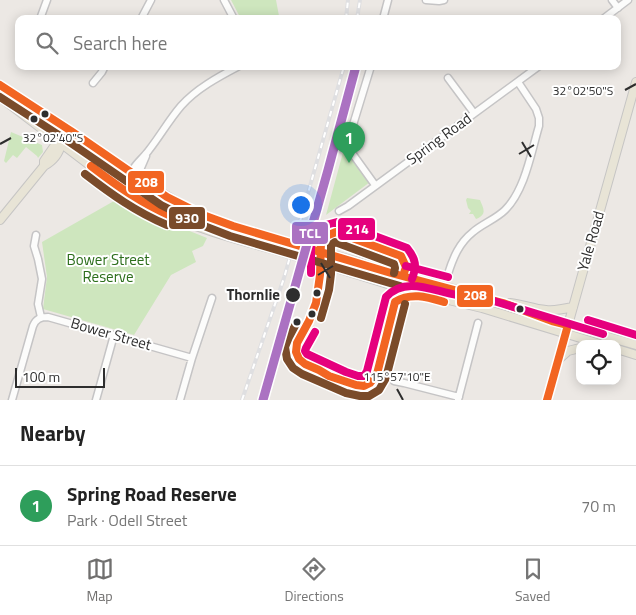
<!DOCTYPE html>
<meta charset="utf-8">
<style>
:root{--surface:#fff;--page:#f6f6f6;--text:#222;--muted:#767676;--line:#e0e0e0;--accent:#706f6e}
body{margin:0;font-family:"Titillium Web",sans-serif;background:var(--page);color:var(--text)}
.controls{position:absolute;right:15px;bottom:15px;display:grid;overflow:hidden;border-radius:10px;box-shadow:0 2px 12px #0003}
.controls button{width:45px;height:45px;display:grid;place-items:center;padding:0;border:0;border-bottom:1px solid var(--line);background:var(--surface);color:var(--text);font:25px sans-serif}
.scale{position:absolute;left:15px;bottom:12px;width:90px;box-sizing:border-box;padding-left:5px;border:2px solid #2e2e2e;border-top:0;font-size:14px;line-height:18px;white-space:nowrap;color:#2e2e2e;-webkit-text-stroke:4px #fff;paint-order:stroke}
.you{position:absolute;left:300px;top:204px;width:18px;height:18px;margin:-12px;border:4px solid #fff;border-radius:50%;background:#1a73e8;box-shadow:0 0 0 8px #1a73e833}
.badge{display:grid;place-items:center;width:32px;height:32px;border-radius:50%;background:var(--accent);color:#fff;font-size:16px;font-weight:700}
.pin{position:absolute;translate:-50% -41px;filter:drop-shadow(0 1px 2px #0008)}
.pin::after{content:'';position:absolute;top:26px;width:18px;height:15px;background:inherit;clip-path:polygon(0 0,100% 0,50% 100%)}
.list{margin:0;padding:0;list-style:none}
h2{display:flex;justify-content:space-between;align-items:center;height:65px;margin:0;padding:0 20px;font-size:21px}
h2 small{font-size:16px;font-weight:400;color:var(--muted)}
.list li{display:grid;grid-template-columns:32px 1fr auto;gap:15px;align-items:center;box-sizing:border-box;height:80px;padding:0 20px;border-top:1px solid var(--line)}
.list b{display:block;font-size:19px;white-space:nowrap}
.list p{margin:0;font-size:16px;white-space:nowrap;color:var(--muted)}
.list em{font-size:16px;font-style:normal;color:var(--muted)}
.icon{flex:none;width:28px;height:28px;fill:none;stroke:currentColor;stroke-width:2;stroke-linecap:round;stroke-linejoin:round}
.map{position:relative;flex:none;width:636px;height:400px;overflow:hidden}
.search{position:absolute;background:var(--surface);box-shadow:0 2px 12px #0003;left:15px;right:15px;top:15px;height:55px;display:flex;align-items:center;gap:12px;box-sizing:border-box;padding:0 18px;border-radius:10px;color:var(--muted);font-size:19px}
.sheet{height:145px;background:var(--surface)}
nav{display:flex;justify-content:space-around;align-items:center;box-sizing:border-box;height:70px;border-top:1px solid var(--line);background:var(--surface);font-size:14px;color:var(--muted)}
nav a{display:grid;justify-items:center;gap:2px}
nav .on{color:var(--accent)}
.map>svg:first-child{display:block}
</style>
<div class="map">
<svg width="636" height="400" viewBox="0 0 636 400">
<rect width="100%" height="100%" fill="#ece8e4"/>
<path fill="#cee6be" d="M231 0H276L279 16 281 19H241Z
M11 132 42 145 43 152 38 158 37 156 26 147 17 158 13 155 6 163 4 161Z
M345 145 370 182 326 215Z
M121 197 162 220 207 238 203 246 192 251 196 262 171 275 134 335 43 309 47 277 42 242Z
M467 198 480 200C483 208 488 214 476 219L473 214H469L471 211 468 208 466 200Z"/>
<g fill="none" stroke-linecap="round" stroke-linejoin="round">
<g stroke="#c5c4c5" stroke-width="9">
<path id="minor" d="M224 0 234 19
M426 0 439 1 444 0
M612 0 618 8
M40 19 47 0
M141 19 151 0
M383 19 388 0
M603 19 628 0
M371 66 349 138V146L352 153 375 185
M448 78 474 113
M93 83 102 72 105 66
M109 179 124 177 140 170 146 156
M140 200C136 194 130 187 130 179 131 166 142 160 149 150 160 136 169 120 181 106 196 89 218 77 239 66
M339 211 348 206 539 66
M36 235 34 246 38 259 42 279 38 304 41 317
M448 274C453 258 459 243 473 232 482 224 496 219 505 210 525 190 531 153 539 126V118L536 109 518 82
M589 322 636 336
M394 381 404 383 459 397
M12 400 33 326C36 319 40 317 48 317L192 358
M96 400 114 335
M180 400 192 358 212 298
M458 400 478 323"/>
</g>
<g stroke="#c6c5c4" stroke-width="10">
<path id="major" d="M0 85C23 101 47 115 71 131 114 160 155 193 203 215 226 225 251 232 275 239
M0 97 121 189C132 196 143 203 155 209 192 227 232 238 272 249
M44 166V161L55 145 72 141H83
M177 202 176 210 181 214 214 227
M0 220 44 166C53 161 59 154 61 144 62 140 63 137 61 133 59 129 55 127 52 124
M337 256 503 303 552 321 636 345
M333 267 407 290 482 308 600 344
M395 302C402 297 410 294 419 296
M510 303C522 304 533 309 546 310 555 311 564 309 573 307
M617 349 636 355
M558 360 568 351 580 348
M547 400 636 82"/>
</g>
<use href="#minor" stroke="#fcfcfb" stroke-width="6"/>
<use href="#major" stroke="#e8e4d6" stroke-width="8"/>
<g stroke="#dfdfe1" stroke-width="4">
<path id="rail" d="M346 19 348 0
M357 19 360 0
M242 400 284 278 344 66"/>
</g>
<use href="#rail" stroke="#fff" stroke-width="2" stroke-dasharray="5.5" stroke-linecap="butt"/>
<g stroke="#c6c5c4" stroke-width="10" stroke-linecap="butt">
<path id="major-bridge" d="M275 239 337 256
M272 249 333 267"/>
</g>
<use href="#major-bridge" stroke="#e8e4d6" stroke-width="8"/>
<g stroke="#fff" stroke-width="11">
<path id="bus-1" d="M0 85 71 131 167 197 203 215 233 226 391 273 503 303 552 321 568 325 547 400
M91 166C117 186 141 203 171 216
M403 276 406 267 401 256 336 232 326 236 321 242 320 275 316 303 309 321 297 343 296 352 299 359 305 364 319 370 329 376 356 385 364 386 370 383 377 374 395 302C411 292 427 297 444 302"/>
</g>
<g stroke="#fff" stroke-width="11">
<path id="bus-2" d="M0 97 65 139 161 205 199 224 230 236 400 286
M85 174C111 194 136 212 167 225
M321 318 329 290 331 274V245L335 242 394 264 395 268 394 273
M297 322 289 337 285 347 287 359 293 368 302 374 346 393 360 396H369L379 390 386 378 405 304"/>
</g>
<g stroke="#fff" stroke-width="11">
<path id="bus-3" d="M406 266 448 277
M311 273V241L313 235 322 226 337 222 407 248C416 259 417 266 412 279
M588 320 636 335
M315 332 306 348 305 351 307 354 346 372 358 376H364L367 371 386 297C406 275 435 292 457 295 461 296 465 295 469 295 474 295 479 297 484 298L603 334"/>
</g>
<use href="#bus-1" stroke="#f26522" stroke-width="8"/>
<use href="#bus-2" stroke="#7a4b2a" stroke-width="8"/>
<use href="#bus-3" stroke="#e5007d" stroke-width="8"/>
<g stroke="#fff" stroke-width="12">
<path id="rail-1" d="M263 400 328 170 356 66"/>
</g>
<use href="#rail-1" stroke="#ab72c2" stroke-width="9"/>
</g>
<path fill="none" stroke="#2e2e2e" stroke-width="2" d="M625 90 636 84M522 142 531 157M0 144 11 138M519 154 534 145M321 263 330 278M318 275 333 266M397 389 403 400"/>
<g fill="#2e2e2e" stroke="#fff" stroke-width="2">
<circle cx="45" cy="114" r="4.5"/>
<circle cx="34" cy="119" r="4.5"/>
<circle cx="317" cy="293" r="4.5"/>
<circle cx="293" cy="295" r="8"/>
<circle cx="520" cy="309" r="4.5"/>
<circle cx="312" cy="314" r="4.5"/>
<circle cx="297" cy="322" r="4.5"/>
</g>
<g text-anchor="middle" stroke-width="4" stroke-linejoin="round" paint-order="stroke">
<g font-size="15" fill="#2e2e2e" stroke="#fff">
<text transform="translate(439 139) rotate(-36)" y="5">Spring Road</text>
<text transform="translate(591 241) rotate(-74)" y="5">Yale Road</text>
<text transform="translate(111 334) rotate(16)" y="5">Bower Street</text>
</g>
<g font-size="15" fill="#2c6e1b" stroke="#fff">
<text x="108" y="265">Bower Street<tspan x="108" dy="17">Reserve</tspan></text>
</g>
<g font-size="15" font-weight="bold" fill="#2e2e2e" stroke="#fff" text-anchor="end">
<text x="280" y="300">Thornlie</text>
</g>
</g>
<g font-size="12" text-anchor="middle" fill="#2e2e2e" stroke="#fff" stroke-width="4" stroke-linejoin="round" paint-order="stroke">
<text x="583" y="95">32°02'50"S</text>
<text x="53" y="142">32°02'40"S</text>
<text x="397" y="381">115°57'10"E</text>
</g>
<g stroke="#fff" stroke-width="2">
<rect x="127" y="170" width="38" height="24" rx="5" fill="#f26522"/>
<rect x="168" y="206" width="38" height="24" rx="5" fill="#7a4b2a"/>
<rect x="337" y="217" width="39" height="24" rx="5" fill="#e5007d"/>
<rect x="291" y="221" width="38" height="24" rx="5" fill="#ab72c2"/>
<rect x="456" y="284" width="38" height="24" rx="5" fill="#f26522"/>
</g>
<g font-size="14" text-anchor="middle" font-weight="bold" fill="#fff">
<text x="146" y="187">208</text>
<text x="187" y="223">930</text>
<text x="357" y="234">214</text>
<text x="310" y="238">TCL</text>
<text x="475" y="300">208</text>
</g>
</svg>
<div class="controls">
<button><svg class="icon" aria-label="locate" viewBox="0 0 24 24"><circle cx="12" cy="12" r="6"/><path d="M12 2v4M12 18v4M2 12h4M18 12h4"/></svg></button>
</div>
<div class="scale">100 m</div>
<div class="you"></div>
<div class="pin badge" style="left:349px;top:163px;background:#2e9e5b">1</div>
<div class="search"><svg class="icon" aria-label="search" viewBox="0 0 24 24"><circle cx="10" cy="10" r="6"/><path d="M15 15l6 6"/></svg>Search here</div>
</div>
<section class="sheet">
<h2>Nearby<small></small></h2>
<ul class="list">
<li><span class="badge" style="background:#2e9e5b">1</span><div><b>Spring Road Reserve</b><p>Park · Odell Street</p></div><em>70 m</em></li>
</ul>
</section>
<nav>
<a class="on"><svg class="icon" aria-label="map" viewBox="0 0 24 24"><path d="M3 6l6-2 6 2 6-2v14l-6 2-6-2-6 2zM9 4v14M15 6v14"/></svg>Map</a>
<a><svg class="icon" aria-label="directions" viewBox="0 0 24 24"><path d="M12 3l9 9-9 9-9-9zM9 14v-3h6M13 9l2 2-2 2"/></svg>Directions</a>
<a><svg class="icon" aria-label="saved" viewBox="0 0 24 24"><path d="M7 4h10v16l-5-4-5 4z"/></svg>Saved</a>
</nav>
